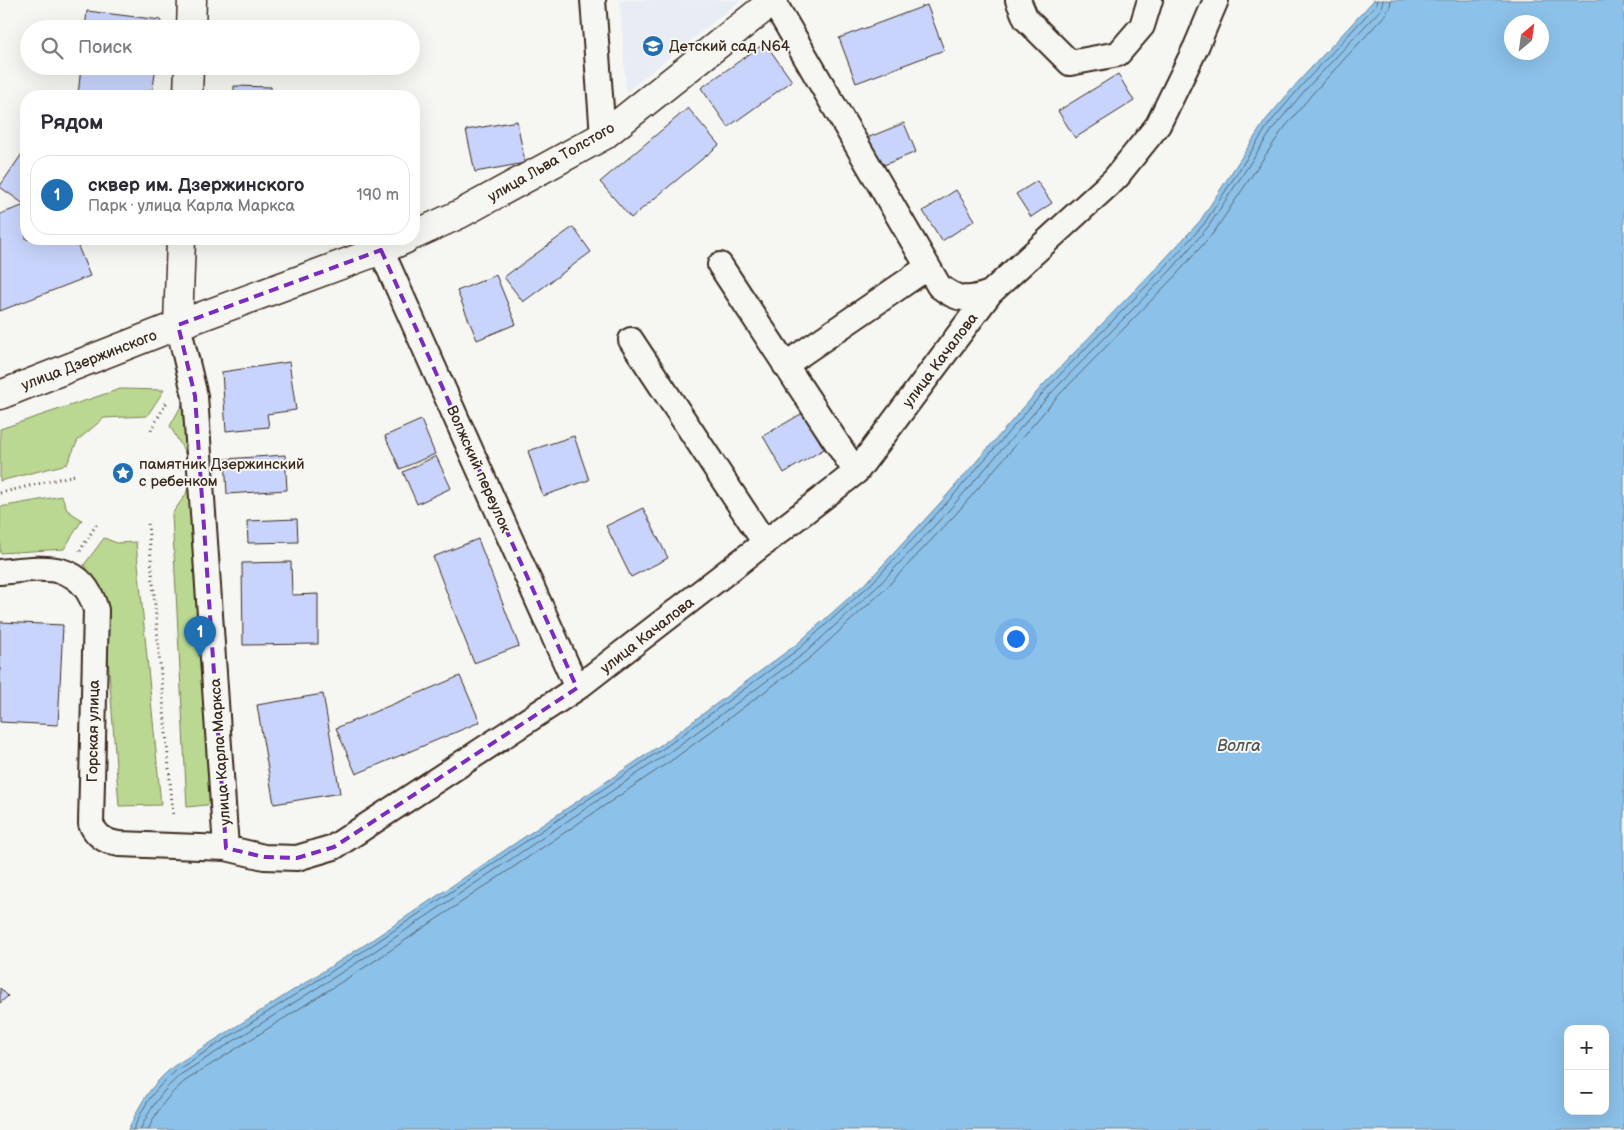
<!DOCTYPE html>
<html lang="ru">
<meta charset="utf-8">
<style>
:root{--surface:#fff;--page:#f7f7f7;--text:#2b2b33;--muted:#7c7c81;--line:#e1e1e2;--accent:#1f6fb2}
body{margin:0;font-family:"Balsamiq Sans",sans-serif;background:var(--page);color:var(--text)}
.controls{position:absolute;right:15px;bottom:15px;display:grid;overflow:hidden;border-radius:10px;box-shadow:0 5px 20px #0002}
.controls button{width:45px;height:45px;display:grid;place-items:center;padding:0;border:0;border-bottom:1px solid var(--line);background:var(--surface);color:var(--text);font:25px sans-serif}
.compass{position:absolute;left:1504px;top:15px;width:45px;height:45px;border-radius:50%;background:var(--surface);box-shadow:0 5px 20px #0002;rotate:29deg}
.you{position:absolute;left:1015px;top:638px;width:18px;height:18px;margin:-12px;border:4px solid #fff;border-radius:50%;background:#1a73e8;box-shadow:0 0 0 8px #1a73e833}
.badge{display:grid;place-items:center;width:32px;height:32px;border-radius:50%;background:var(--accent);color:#fff;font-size:16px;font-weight:700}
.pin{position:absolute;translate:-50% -41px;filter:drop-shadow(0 1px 2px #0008)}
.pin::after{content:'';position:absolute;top:26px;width:18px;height:15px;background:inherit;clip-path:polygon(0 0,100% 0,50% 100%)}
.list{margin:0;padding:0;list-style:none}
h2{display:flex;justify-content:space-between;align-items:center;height:65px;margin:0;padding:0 20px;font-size:21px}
h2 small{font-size:16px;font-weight:400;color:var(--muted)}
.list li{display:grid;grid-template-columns:32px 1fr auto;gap:15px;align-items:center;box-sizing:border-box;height:80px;margin:0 10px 10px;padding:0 10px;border:1px solid var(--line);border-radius:20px}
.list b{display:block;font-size:19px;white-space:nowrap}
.list p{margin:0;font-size:16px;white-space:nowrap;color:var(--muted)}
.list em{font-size:16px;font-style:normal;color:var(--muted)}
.icon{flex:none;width:28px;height:28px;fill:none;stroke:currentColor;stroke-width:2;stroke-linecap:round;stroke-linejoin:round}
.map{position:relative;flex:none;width:1624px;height:1130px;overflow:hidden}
.search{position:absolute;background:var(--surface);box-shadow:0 5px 20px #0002;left:20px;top:20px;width:400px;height:55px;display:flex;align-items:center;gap:12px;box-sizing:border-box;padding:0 18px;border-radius:28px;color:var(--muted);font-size:19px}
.panel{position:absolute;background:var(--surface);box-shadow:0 5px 20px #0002;left:20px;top:90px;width:400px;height:155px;border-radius:20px}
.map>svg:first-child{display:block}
</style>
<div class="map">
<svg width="1624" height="1130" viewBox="0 0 1624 1130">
<rect width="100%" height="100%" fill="#f6f6f2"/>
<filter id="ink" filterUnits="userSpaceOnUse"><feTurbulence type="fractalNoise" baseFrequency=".02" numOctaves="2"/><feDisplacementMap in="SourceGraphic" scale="10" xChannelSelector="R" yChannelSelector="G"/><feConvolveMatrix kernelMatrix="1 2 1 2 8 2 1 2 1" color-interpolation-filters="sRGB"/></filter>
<g filter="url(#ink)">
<path fill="#e8ecf5" d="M620 0H741L626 92Z"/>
<path fill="#bad891" stroke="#7a8158" d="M120 389 164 390 147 416 104 418 78 440 67 464 0 481V429Z
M184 401 204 417 231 800 216 804 187 807 172 514 186 494 193 470 183 449 170 426Z
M62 496 67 510 82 520 64 549 0 553V507Z
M104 538 117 543 136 542 161 805 119 806 103 590 84 565Z"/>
<path fill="#8cc1e9" stroke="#6c8598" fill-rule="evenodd" d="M1374 0H1624V1130H128C141 1102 150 1086 174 1066L363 946 665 742 797 644 870 579 941 502 1044 384 1162 262 1200 221 1265 121 1299 81ZM1512 22H1542V52H1512ZM1568 1029H1605V1111H1568Z"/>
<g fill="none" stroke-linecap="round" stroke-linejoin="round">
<path stroke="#5b666f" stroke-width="1" d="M133 1130C145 1103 154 1089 177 1070L365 950 667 746 800 648 873 582 944 506 1048 387 1166 266 1204 224 1269 124 1303 84 1376 5 1377 0
M140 1130C151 1107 161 1092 180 1075L369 955 671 751 805 653 878 586 949 510 1053 391 1171 270 1208 227 1274 127 1307 88 1381 9 1383 0
M148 1130C157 1110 168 1095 185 1081L373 962 675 758 810 658 883 591 955 515 1058 396 1176 275 1214 232 1281 132 1313 93 1386 14 1390 7 1391 0"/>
</g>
<path fill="#c8d4fb" stroke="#3b2a1e" d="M927 5 944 50 856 83 839 38Z
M87 11 161 20 160 29H85Z
M765 43 792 81 728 127 701 88Z
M81 66H156L152 96H78Z
M1118 74 1134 101 1075 138 1058 111Z
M234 86 271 87V96H234Z
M688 108 719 145 631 218 600 182Z
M517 121 525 163 475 172 466 130Z
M904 123 916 152 879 167 867 138Z
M26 148V239H75L90 276 0 311V214L25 205 0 187V186Z
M1037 181 1052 203 1031 217 1016 194Z
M956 190 975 220 942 241 923 211Z
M573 227 591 252 523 302 504 277Z
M496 275 516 324 477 340 457 291Z
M289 362 296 410 267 414 269 427 226 431 222 372Z
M803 413 824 449 784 473 763 436Z
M421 420 435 454 400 469 385 436Z
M574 436 589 480 543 496 528 451Z
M285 455 287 490 227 494 225 459Z
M436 456 451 488 417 504 403 472Z
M643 508 668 558 631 577 606 526Z
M297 519 298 542 248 543 247 521Z
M478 539 519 646 474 663 433 557Z
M291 562 292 595 318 594V644L243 645 242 563Z
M0 622 63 625 58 725 0 722Z
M460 676 480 722 356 774 336 728Z
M323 694 340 793 274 804 257 705Z
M0 988 8 996 0 1003Z"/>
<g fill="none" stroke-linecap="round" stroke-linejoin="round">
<g stroke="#3b2a1e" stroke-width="28">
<path id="minor" d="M593 0 603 136
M1018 0 1026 19 1070 63 1118 54 1142 26 1150 0
M773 1 939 286C958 301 968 301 990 293L1118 176
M1113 181 1158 125 1196 47 1216 0
M381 250 577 688
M720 265 856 472
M178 325 195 396 226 848
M631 340 765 543
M785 365 928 267
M0 572C41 568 82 559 96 610L91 824C97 837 106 842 119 844L226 848 264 857 297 858 334 847 577 688 856 472 990 293"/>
</g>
<g stroke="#3b2a1e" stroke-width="31">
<path id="secondary" d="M191 29 192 0
M188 96 189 66
M414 235 460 214 603 136 774 0
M178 325 181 239
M0 395 178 325 381 250 406 239"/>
</g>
<path stroke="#3b2a1e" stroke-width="3" stroke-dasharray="1 4" stroke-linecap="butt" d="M151 430 168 400
M0 493 75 475
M148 524 173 815
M80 551 98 522"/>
<use href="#minor" stroke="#f6f6f2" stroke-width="24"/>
<use href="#secondary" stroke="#f6f6f2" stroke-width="28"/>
</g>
</g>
<path fill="none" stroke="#7b2cbf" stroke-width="4" stroke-dasharray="10 6" stroke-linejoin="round" d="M381 250 577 688 334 847 297 858 264 857 226 848 195 396 178 325Z"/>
<defs>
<g id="school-disc" transform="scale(1.125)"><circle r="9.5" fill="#1f6fb2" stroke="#f6f6f2"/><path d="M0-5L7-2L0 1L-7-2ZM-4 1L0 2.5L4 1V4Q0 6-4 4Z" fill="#fff"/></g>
<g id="sight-disc" transform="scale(1.125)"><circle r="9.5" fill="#1f6fb2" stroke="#f6f6f2"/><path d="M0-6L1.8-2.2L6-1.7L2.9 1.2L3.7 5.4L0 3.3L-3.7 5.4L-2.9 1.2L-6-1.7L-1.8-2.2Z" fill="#fff"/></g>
</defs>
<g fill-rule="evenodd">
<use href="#school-disc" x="653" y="46"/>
<use href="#sight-disc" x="123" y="473"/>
</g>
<g text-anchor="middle" stroke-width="4" stroke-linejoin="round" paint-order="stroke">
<g font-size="15" fill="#3b2a1e" stroke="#f6f6f2" text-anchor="start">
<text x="669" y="51">Детский сад N64</text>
<text x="139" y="469">памятник Дзержинский<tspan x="139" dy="17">с ребенком</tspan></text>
</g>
<g font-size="15" fill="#3b2a1e" stroke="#f6f6f2">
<text transform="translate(551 162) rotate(-30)" y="5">улица Льва Толстого</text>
<text transform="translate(89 360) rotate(-21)" y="5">улица Дзержинского</text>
<text transform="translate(940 360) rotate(-53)" y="5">улица Качалова</text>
<text transform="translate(479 469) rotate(66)" y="5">Волжский переулок</text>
<text transform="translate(647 635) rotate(-38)" y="5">улица Качалова</text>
<text transform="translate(93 731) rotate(-89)" y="5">Горская улица</text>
<text transform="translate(220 752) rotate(-94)" y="5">улица Карла Маркса</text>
</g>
<g font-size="16" font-style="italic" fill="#53575b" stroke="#f6f6f2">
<text x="1239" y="751">Волга</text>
</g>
</g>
</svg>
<div class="controls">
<button>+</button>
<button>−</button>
</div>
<svg class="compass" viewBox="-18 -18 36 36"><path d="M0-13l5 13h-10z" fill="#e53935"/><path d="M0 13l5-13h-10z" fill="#7c7c81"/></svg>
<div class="you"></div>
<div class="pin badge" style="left:200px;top:657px">1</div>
<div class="search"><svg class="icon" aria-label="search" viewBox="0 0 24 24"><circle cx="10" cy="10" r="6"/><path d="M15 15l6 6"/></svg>Поиск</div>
<section class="panel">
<h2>Рядом<small></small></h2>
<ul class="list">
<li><span class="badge">1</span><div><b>сквер им. Дзержинского</b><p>Парк · улица Карла Маркса</p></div><em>190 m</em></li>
</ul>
</section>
</div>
